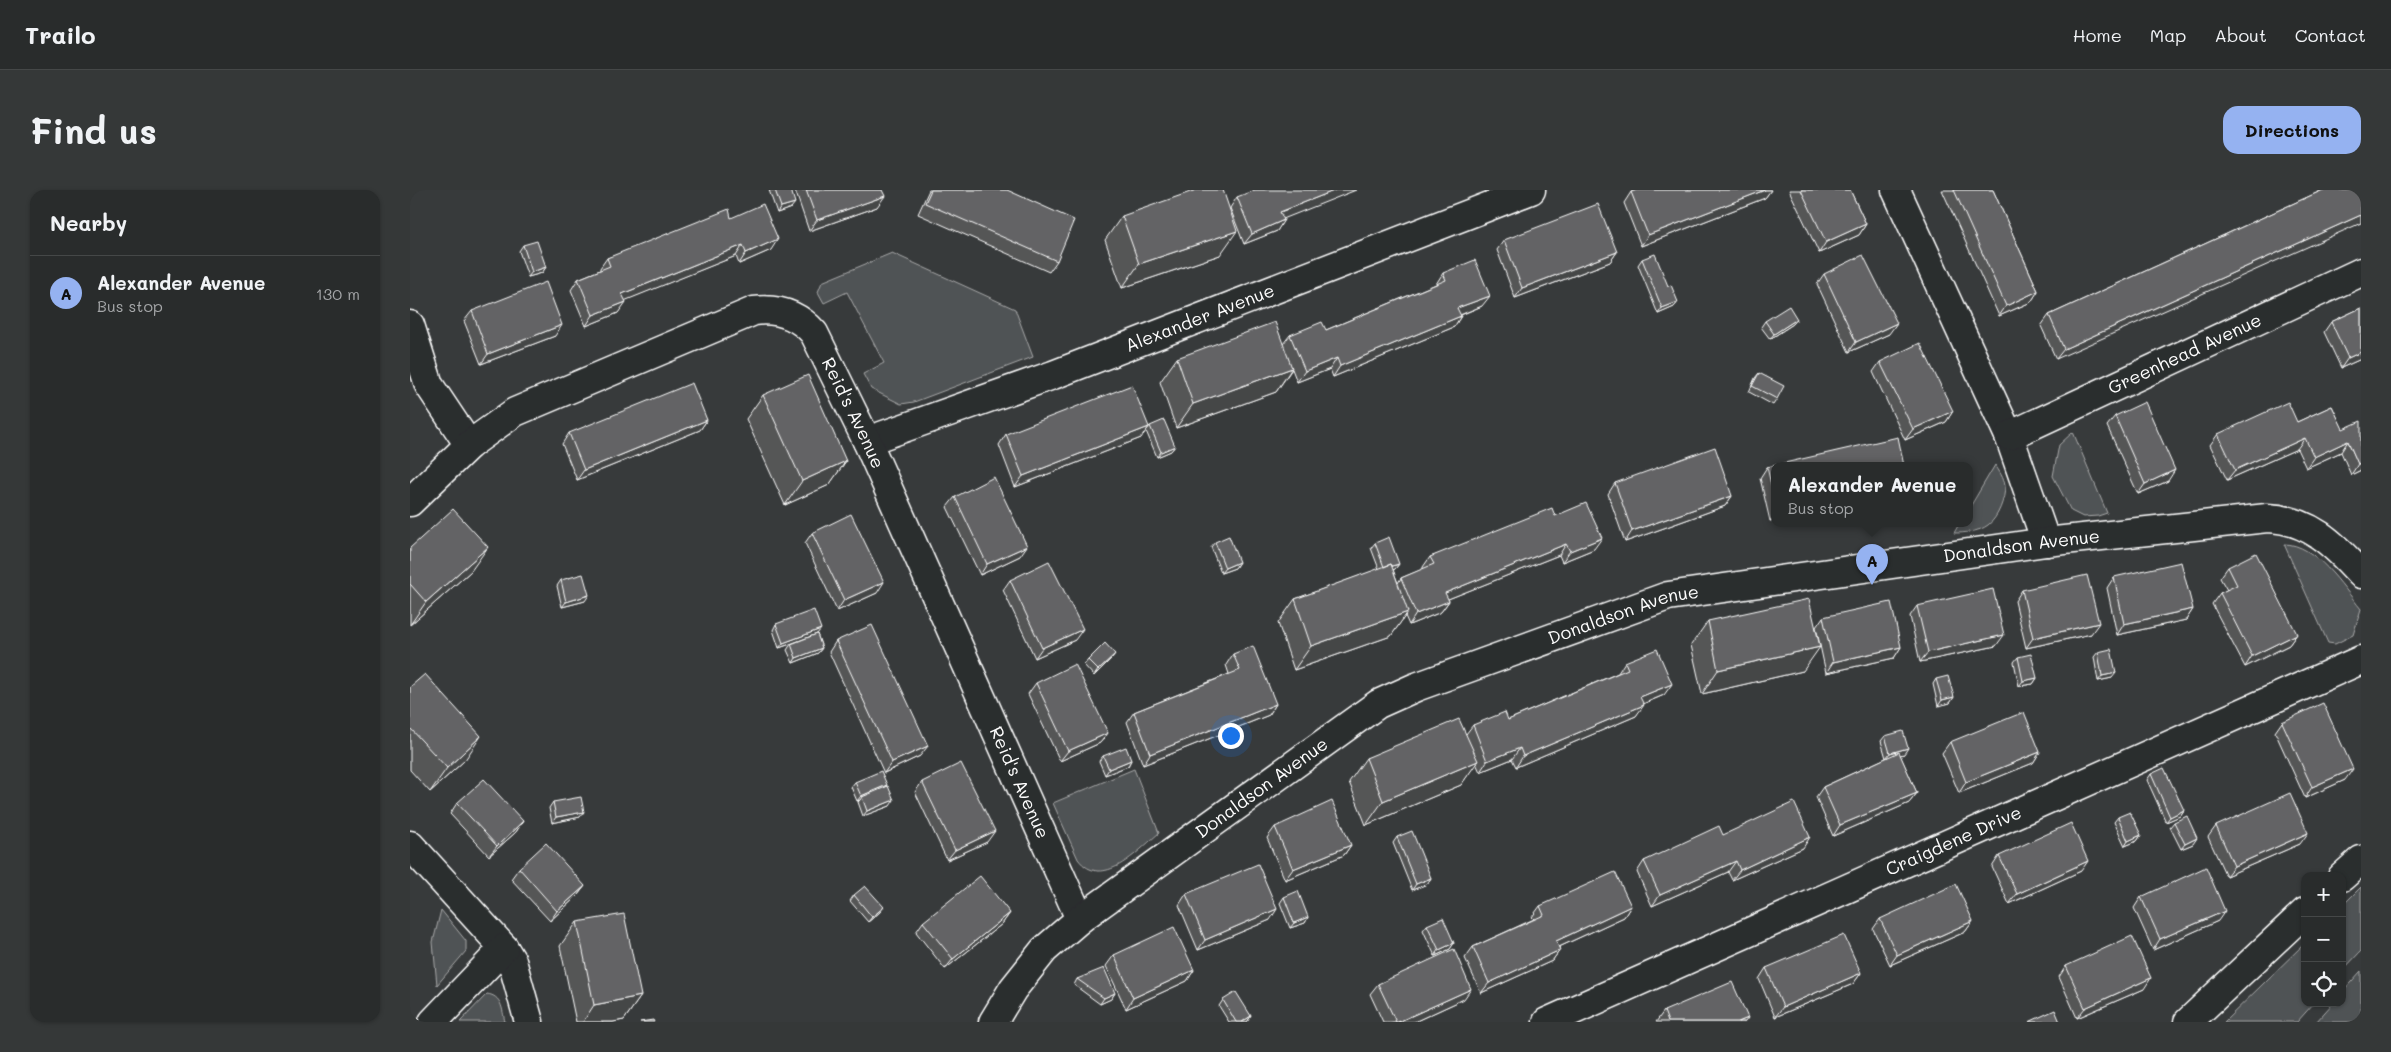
<!DOCTYPE html>
<meta charset="utf-8">
<style>
:root{--surface:#292c2c;--page:#353838;--text:#f1f3f6;--muted:#a5a7a9;--line:#454848;--accent:#95b2f1}
body{margin:0;font-family:Mali,sans-serif;background:var(--page);color:var(--text)}
.controls{position:absolute;right:15px;bottom:15px;display:grid;overflow:hidden;border-radius:10px;box-shadow:0 1px 4px #0004}
.controls button{width:45px;height:45px;display:grid;place-items:center;padding:0;border:0;border-bottom:1px solid var(--line);background:var(--surface);color:var(--text);font:25px sans-serif}
.you{position:absolute;left:820px;top:545px;width:18px;height:18px;margin:-12px;border:4px solid #fff;border-radius:50%;background:#1a73e8;box-shadow:0 0 0 8px #1a73e833}
.badge{display:grid;place-items:center;width:32px;height:32px;border-radius:50%;background:var(--accent);color:#111;font-size:16px;font-weight:700}
.pin{position:absolute;translate:-50% -41px;filter:drop-shadow(0 1px 2px #0008)}
.pin::after{content:'';position:absolute;top:26px;width:18px;height:15px;background:inherit;clip-path:polygon(0 0,100% 0,50% 100%)}
.popup{position:absolute;left:1361px;top:272px;width:202px;height:65px;box-sizing:border-box;display:grid;place-content:center;border-radius:10px;background:var(--surface);filter:drop-shadow(0 1px 4px #0005);font-size:16px;white-space:nowrap;color:var(--muted)}
.popup b{font-size:19px;color:var(--text)}
.popup::after{content:'';position:absolute;left:50%;top:100%;margin-left:-10px;border:10px solid transparent;border-top-color:var(--surface)}
.list{margin:0;padding:0;list-style:none}
h2{display:flex;justify-content:space-between;align-items:center;height:65px;margin:0;padding:0 20px;font-size:21px}
h2 small{font-size:16px;font-weight:400;color:var(--muted)}
.list li{display:grid;grid-template-columns:32px 1fr auto;gap:15px;align-items:center;box-sizing:border-box;height:75px;padding:0 20px;border-top:1px solid var(--line)}
.list b{display:block;font-size:19px;white-space:nowrap}
.list p{margin:0;font-size:16px;white-space:nowrap;color:var(--muted)}
.list em{font-size:16px;font-style:normal;color:var(--muted)}
.icon{flex:none;width:28px;height:28px;fill:none;stroke:currentColor;stroke-width:2;stroke-linecap:round;stroke-linejoin:round}
.map{position:relative;flex:none;width:1951px;height:832px;overflow:hidden;border-radius:15px}
header{display:flex;align-items:center;gap:30px;box-sizing:border-box;height:70px;padding:0 25px;background:var(--surface);border-bottom:1px solid var(--line)}
header strong{font-size:24px}
nav{display:flex;gap:28px;margin-inline-start:auto;font-size:18px}
.intro{display:flex;align-items:center;justify-content:space-between;box-sizing:border-box;height:120px;padding:0 30px}
h1{margin:0;font-size:35px}
.button{padding:12px 22px;border-radius:15px;background:var(--accent);color:#111;font-size:18px;font-weight:700}
main{display:flex;gap:30px;padding:0 30px}
aside{flex:1;background:var(--surface);border-radius:15px;box-shadow:0 1px 4px #0004}
.map>svg:first-child{display:block}
</style>
<header>
<strong>Trailo</strong>
<nav><a>Home</a><a>Map</a><a>About</a><a>Contact</a></nav>
</header>
<div class="intro"><h1>Find us</h1><a class="button">Directions</a></div>
<main>
<aside>
<h2>Nearby<small></small></h2>
<ul class="list">
<li><span class="badge">A</span><div><b>Alexander Avenue</b><p>Bus stop</p></div><em>130 m</em></li>
</ul>
</aside>
<div class="map">
<svg width="1951" height="832" viewBox="0 0 1951 832">
<rect width="100%" height="100%" fill="#373a3b"/>
<filter id="ink" filterUnits="userSpaceOnUse"><feTurbulence type="fractalNoise" baseFrequency=".02" numOctaves="2"/><feDisplacementMap in="SourceGraphic" scale="10" xChannelSelector="R" yChannelSelector="G"/><feConvolveMatrix kernelMatrix="1 2 1 2 8 2 1 2 1" color-interpolation-filters="sRGB"/></filter>
<g filter="url(#ink)">
<path fill="#505354" stroke="#a8a9aa" d="M482 63 605 119 623 167 504 212 491 214 461 199 453 184 474 173 437 102 414 113 408 102 412 92Z
M1663 242 1697 323 1688 326 1673 327 1661 321 1643 286 1649 255Z
M1585 275C1589 281 1594 288 1595 296 1595 309 1588 328 1578 335 1569 342 1554 343 1544 343L1549 334H1560V317Z
M1874 354C1906 354 1932 396 1951 419L1943 445 1925 454 1918 453Z
M724 579 749 643C728 661 692 701 668 669L643 613Z
M1951 697V761L1932 781V716Z
M31 720 56 751V761L27 795 23 752Z
M1895 753V813H1904L1887 832H1814Z
M1951 781V832H1906L1923 813H1932V802Z
M77 804C92 806 92 819 95 832H50Z"/>
<g fill="none" stroke-linecap="round" stroke-linejoin="round">
<g stroke="#fff" stroke-width="31">
<g id="minor">
<path d="M1486 0 1599 246 1636 352"/>
<path d="M0 135 19 195 59 255"/>
<path id="s1" d="M1599 246 1951 82"/>
<path id="s2" d="M457 251 643 185 1121 0"/>
<path id="s3" d="M0 312 59 255 105 222 344 121C368 118 388 125 404 143L457 251 670 729"/>
<path d="M0 655 94 758 102 771 119 832"/>
<path d="M1932 687 1951 670"/>
<path d="M23 832 94 758"/>
<path id="s4" d="M583 832 603 799 634 760 670 729 968 514 1006 497 1258 406 1636 352 1857 328C1899 329 1924 354 1951 384"/>
<path id="s5" d="M1137 832 1951 470"/>
<path d="M1778 832 1895 722"/>
</g>
</g>
<use href="#minor" stroke="#2a2d2e" stroke-width="28"/>
</g>
<path fill="#555657" stroke="#fff" d="M359 0H381V18L367 23Z
M385 0H472L467 17 399 41Z
M519 0H597L647 71 639 82 508 24Z
M1227 0H1361L1355 8 1231 56 1214 13 1221 2Z
M1379 0H1440L1456 34 1449 45 1409 63Z
M1532 0H1583L1628 101 1621 112 1589 126Z
M1913 0 1646 169 1631 136 1639 125Z
M827 7 874 29 867 41 834 54 820 18Z
M712 26 810 65 712 98 695 50Z
M321 28 361 60 329 74 326 66 215 110 208 123 176 136 161 100 168 89 190 80V78L197 68Z
M1094 50 1207 62 1200 72 1105 108 1087 60Z
M113 55 136 77 132 83 118 87 109 61Z
M1232 69 1258 96 1268 112 1264 117 1248 124 1228 75Z
M1033 83 1072 116 1051 125V126L1044 137 923 187 920 179 887 192 882 179 866 202 766 238 750 192 767 168 873 154 880 145 916 140 1026 94Z
M1414 84 1479 144 1439 162 1407 94Z
M1951 118V169L1931 178 1914 142 1921 132Z
M62 121 145 146 71 174 54 131Z
M1387 129 1383 134 1360 149 1351 137 1355 131Z
M1470 172 1543 221 1536 232 1495 250 1463 182Z
M1349 183 1367 209 1363 215 1339 202 1345 188Z
M353 205 436 271 419 295 375 315 336 229Z
M1922 216 1951 280 1941 285 1931 262 1896 278 1887 259 1817 290 1800 255 1808 244 1887 232Z
M1705 226 1758 291 1728 304 1697 236Z
M297 230 290 240 167 290 152 254 159 243Z
M740 236 765 256 761 261 747 267 736 241Z
M596 244 731 248 605 297 589 255Z
M1364 276V330L1360 331 1350 288 1357 277Z
M1205 293 1322 306 1315 316 1215 352 1198 304Z
M545 307 610 366 570 385 537 317Z
M1145 326 1184 359 1152 372 1149 365 1038 409 1039 411 1031 422 999 435 995 426 981 446 884 480 868 433 885 409 969 379 961 358 965 353 989 374 985 379 983 380 988 393 991 388 1013 379V377L1020 367Z
M402 343 467 403 427 421 395 353Z
M805 352 829 372 825 378 811 383 801 357Z
M0 358 61 381 0 435Z
M1818 377 1887 444 1879 455 1835 477 1802 414 1810 403 1817 400 1810 388Z
M1704 387 1783 419 1776 430 1707 445 1697 398Z
M151 390 175 411 152 417 147 396Z
M600 390 665 450 625 468 593 400Z
M1612 400 1681 444 1616 458 1605 411Z
M1507 416 1586 456 1510 472 1500 426Z
M1413 427 1491 457 1484 468 1416 483 1406 437Z
M1298 431 1393 481 1292 504 1281 455Z
M366 434 407 444 412 458 408 463 383 473 377 460 381 454 390 451 369 458 363 440Z
M426 451 510 566 474 583 419 462Z
M1688 462 1702 488 1688 491 1684 467Z
M705 464 701 469 684 486 674 475 678 470Z
M823 464 866 514 859 525 733 575 717 532 724 522 819 484 816 475Z
M1608 467 1627 488 1623 494 1609 496 1604 472Z
M1215 472 1254 505 1233 514 1226 526 1106 577 1102 569 1070 582 1066 573 1051 595 956 635 939 592 956 568 1056 544 1063 535 1098 530 1208 483Z
M1526 489 1544 507 1540 513 1528 516 1523 494Z
M626 493 698 543 690 553 650 571 618 504Z
M0 497 55 570 20 602 0 580Z
M1872 532 1935 590 1895 608 1865 542Z
M1475 546 1494 564 1490 565 1507 603 1499 613 1423 646 1406 607 1413 597 1476 568 1471 551Z
M1540 552 1630 562 1623 573 1549 603 1532 563Z
M693 566 721 570 718 576 695 585 689 571Z
M1741 584 1774 620 1770 626 1756 632 1737 590Z
M445 592 475 598 480 616 453 626 448 612 450 610 447 611 441 597Z
M512 592 577 652 537 670 505 602Z
M143 612 170 627 142 633 139 618Z
M47 613 113 631 106 642 79 666 40 624Z
M1708 627 1731 645 1727 651 1715 656 1704 632Z
M1764 632 1783 654 1771 659 1760 637Z
M1806 636 1890 654 1816 686 1798 647Z
M865 637 941 655 934 665 875 690 857 648Z
M1313 645 1393 658 1322 690 1318 682 1242 716 1227 682 1234 671Z
M987 647 1021 688 1017 694 1002 700 983 653Z
M1589 666 1671 681 1599 714 1582 677Z
M109 678 175 696 167 706 140 731 101 689Z
M776 704 860 730 788 760 769 715Z
M444 705 470 722 458 732 440 711Z
M874 707 898 727 895 733 880 738 870 713Z
M1731 707 1808 731 1743 760 1724 718Z
M1130 716H1221L1214 727 1149 757 1150 760 1142 771 1071 803 1055 768 1063 757 1124 729 1122 727Z
M600 723 592 734 535 779 506 742 513 732Z
M1470 729 1563 731 1555 742 1480 775 1463 739Z
M167 732 231 806 214 830 203 832H166L150 756Z
M1017 735 1044 753 1040 759 1025 766 1013 740Z
M704 765 784 780 777 791 716 819 696 776Z
M1656 776 1734 799 1667 828 1649 787Z
M1356 778 1451 783 1443 794 1365 827 1349 789Z
M667 789 705 803 701 809 690 814 664 795Z
M968 794 1054 809 1004 832H973L960 804Z
M813 810 841 826 837 832H819L809 816Z
M1254 821 1335 832H1246Z"/>
<path fill="#454647" stroke="#fff" d="M926 0H946L863 33 870 22Z
M1355 0H1361L1355 8 1231 56 1238 45Z
M475 6 467 17 399 41 407 30Z
M385 13 381 18 367 23 371 17Z
M1951 25V33L1646 169 1654 159Z
M874 30 867 41 834 54 842 44Z
M1456 34 1449 45 1409 63 1416 52Z
M827 41 810 65 712 98 729 74Z
M368 49 361 60 329 74 336 63Z
M333 55 326 66 204 115 212 104Z
M1207 62 1200 72 1105 108 1112 98Z
M136 77 132 83 118 87 122 82Z
M1628 101 1621 112 1589 126 1596 116Z
M1080 106 1072 116 1040 129 1047 118Z
M216 112 208 123 176 136 183 125Z
M1268 112 1264 117 1248 124 1252 118Z
M1051 126 1044 137 923 187 930 176Z
M1387 129 1383 134 1360 149 1364 144Z
M1487 133 1479 144 1439 162 1446 152Z
M152 135 145 146 71 174 78 164Z
M1951 162V169L1931 178 1938 168Z
M927 168 920 179 887 192 895 181Z
M882 178 866 202 766 238 783 214Z
M1543 221 1536 232 1495 250 1503 239Z
M297 230 290 240 167 290 174 280Z
M739 237 731 248 605 297 613 286Z
M1895 248 1887 259 1817 290 1825 280Z
M1938 251 1931 262 1896 278 1904 267Z
M765 256 761 261 747 267 751 262Z
M436 271 419 295 375 315 392 291Z
M1951 273V280L1941 285 1948 274Z
M1765 280 1758 291 1728 304 1735 294Z
M1322 306 1315 316 1215 352 1222 341Z
M1364 325V330L1360 331Z
M1192 348 1184 359 1152 372 1160 361Z
M1156 354 1149 365 1028 413 1035 403Z
M617 356 610 366 570 385 577 374Z
M78 357 61 381 0 435 16 412Z
M829 372 825 378 811 383 815 378Z
M989 374 985 379 971 384 975 379Z
M474 392 467 403 427 421 434 410Z
M179 405 175 411 152 417 156 412Z
M1039 411 1031 422 999 435 1006 424Z
M1783 419 1776 430 1707 445 1714 434Z
M998 422 981 446 884 480 901 456Z
M1689 433 1681 444 1616 458 1623 448Z
M411 439 407 444 369 458 373 453Z
M673 439 665 450 625 468 632 458Z
M1887 444 1879 455 1835 477 1842 466Z
M1594 445 1586 456 1510 472 1518 462Z
M1410 457 1393 481 1292 504 1308 480Z
M1491 457 1484 468 1416 483 1423 472Z
M412 458 408 463 383 473 386 468Z
M705 464 701 469 684 486 688 480Z
M1706 483 1702 488 1688 491 1692 486Z
M1627 488 1623 494 1609 496 1613 491Z
M1262 494 1254 505 1223 518 1230 507Z
M1544 507 1540 513 1528 516 1532 510Z
M866 514 859 525 733 575 740 564Z
M1234 515 1226 526 1106 577 1113 566Z
M698 543 690 553 650 571 658 561Z
M71 546 55 570 20 602 37 578Z
M518 556 510 566 474 583 482 572Z
M1110 558 1102 569 1070 582 1077 571Z
M1498 558 1494 564 1476 568 1480 563Z
M1630 562 1623 573 1549 603 1556 592Z
M721 570 718 576 695 585 699 579Z
M1068 571 1051 595 956 635 973 611Z
M1943 579 1935 590 1895 608 1902 597Z
M477 595 473 600 452 607 450 610 447 611 451 606Z
M1507 603 1499 613 1423 646 1430 635Z
M484 610 480 616 453 626 457 621Z
M1774 620 1770 626 1756 632 1760 627Z
M174 622 170 627 142 633 146 627Z
M113 631 106 642 79 666 87 656Z
M585 641 577 652 537 670 545 660Z
M1898 643 1890 654 1816 686 1824 676Z
M1731 645 1727 651 1715 656 1718 651Z
M1400 647 1393 658 1322 690 1330 680Z
M1787 648 1783 654 1771 659 1775 654Z
M941 655 934 665 875 690 883 679Z
M1326 671 1318 682 1242 716 1250 705Z
M1678 671 1671 681 1599 714 1607 704Z
M1021 688 1017 694 1002 700 1006 694Z
M175 696 167 706 140 731 147 721Z
M1221 716 1214 727 1138 762 1146 751Z
M474 717 470 722 458 732 462 727Z
M867 719 860 730 788 760 795 750Z
M1815 721 1808 731 1743 760 1750 749Z
M600 723 592 734 535 779 543 769Z
M898 727 895 733 880 738 884 733Z
M1563 731 1555 742 1480 775 1487 765Z
M1044 753 1040 759 1025 766 1029 760Z
M1150 760 1142 771 1071 803 1079 793Z
M784 780 777 791 716 819 723 808Z
M1451 783 1443 794 1365 827 1373 817Z
M1741 788 1734 799 1667 828 1675 818Z
M1061 799 1054 809 1004 832H988Z
M705 803 701 809 690 814 694 808Z
M231 806 214 830 203 832H173L184 815Z
M841 826 837 832H832Z
M1338 828 1335 832H1328Z"/>
<path fill="#636465" stroke="#fff" d="M365 0H381L385 13 371 17Z
M396 0H472L475 6 407 30Z
M521 0H597L664 30 647 71 515 13Z
M786 0H813L827 41 729 74 712 26Z
M845 0H926L870 22 874 30 842 44 827 7Z
M1227 0H1355L1238 45 1221 2Z
M1391 0H1440L1456 34 1416 52Z
M1544 0H1583L1628 101 1596 116Z
M1913 0H1951V25L1654 159 1639 125Z
M353 14 368 49 336 63 333 55 212 104 216 112 183 125 168 89 200 76 197 68 319 19 321 28Z
M1188 14 1207 62 1112 98 1094 50Z
M127 51 136 77 122 82 113 55Z
M1245 64 1258 96 1261 95 1268 112 1252 118 1232 69Z
M1453 65 1487 133 1446 152 1414 84Z
M1065 70 1080 106 1047 118 1051 126 930 176 927 168 895 181 880 145 912 132 916 140 1036 90 1033 83Z
M136 92 152 135 78 164 62 121Z
M1379 116 1387 129 1364 144 1355 131Z
M1951 118V162L1938 168 1921 132Z
M865 132 882 178 783 214 767 168Z
M1510 153 1543 221 1503 239 1470 172Z
M1349 183 1374 196 1367 209 1342 196Z
M398 185 436 271 392 291 353 205Z
M282 193 297 230 174 280 159 243Z
M722 195 739 237 613 286 596 244Z
M1735 212 1765 280 1735 294 1705 226Z
M1878 212 1887 232 1922 216 1933 239 1951 231V273L1948 274 1938 251 1904 267 1895 248 1825 280 1808 244Z
M754 230 765 256 751 262 740 236Z
M1488 247 1494 276H1364V308L1357 277Z
M1305 257 1322 306 1222 341 1205 293Z
M584 287 617 356 577 374 545 307Z
M1176 313 1192 348 1160 361 1156 354 1035 403 1039 411 1006 424 991 388 1024 374 1020 367 1142 318 1145 326Z
M43 319 78 357 16 412 0 394V358Z
M441 324 474 392 434 410 402 343Z
M819 346 829 372 815 378 805 352Z
M979 347 989 374 982 376 981 374 974 377 965 353Z
M1846 363 1887 444 1842 466 1810 403 1827 395 1818 377Z
M639 371 673 439 632 458 600 390Z
M1771 372 1783 419 1714 434 1704 387Z
M981 374 998 422 901 456 885 409Z
M173 384 179 405 156 412 151 390Z
M1677 385 1689 433 1623 448 1612 400Z
M1583 399 1594 445 1518 462 1507 416Z
M1399 409 1410 457 1308 480 1298 431Z
M1481 412 1491 457 1423 472 1413 427Z
M404 420 411 439 373 453 366 434Z
M462 435 518 556 482 572 426 451Z
M407 444 412 458 386 468 381 454Z
M695 453 705 464 688 480 678 470Z
M843 456 866 514 740 564 724 522 830 480 823 464Z
M1247 459 1262 494 1230 507 1234 515 1113 566 1110 558 1077 571 1063 535 1095 522 1098 530 1218 479 1215 472Z
M1701 459 1706 483 1692 486 1688 462Z
M1621 464 1627 488 1613 491 1608 467Z
M665 474 698 543 658 561 626 493Z
M15 484 71 546 37 578 0 538V497Z
M1538 486 1544 507 1532 510 1526 489Z
M1913 513 1943 579 1902 597 1872 532Z
M1614 522 1630 562 1556 592 1540 552Z
M1049 529 1068 571 973 611 956 568Z
M1493 541 1498 558 1480 563 1475 546Z
M716 557 721 570 699 579 693 566Z
M1489 562 1507 603 1430 635 1413 597Z
M551 573 585 641 545 660 512 592Z
M1754 578 1774 620 1760 627 1741 584Z
M471 581 477 595 451 606 445 592Z
M74 589 113 631 87 656 47 613Z
M478 596 484 610 457 621 452 607Z
M1880 603 1898 643 1824 676 1806 636Z
M171 607 174 622 146 627 143 612Z
M922 611 941 655 883 679 865 637Z
M1384 612 1400 647 1330 680 1326 671 1250 705 1234 671 1309 636 1313 645Z
M1720 622 1731 645 1718 651 1708 627Z
M1777 626 1787 648 1775 654 1764 632Z
M1661 633 1678 671 1607 704 1589 666Z
M1002 641 1021 688 1006 694 987 647Z
M136 653 175 696 147 721 109 678Z
M848 674 867 719 795 750 776 704Z
M1796 677 1815 721 1750 749 1731 707Z
M1205 682 1221 716 1146 751 1150 760 1079 793 1063 757 1134 725 1130 716Z
M570 686 600 723 543 769 513 732Z
M1546 694 1563 731 1487 765 1470 729Z
M455 696 474 717 462 727 444 705Z
M888 701 898 727 884 733 874 707Z
M214 724 231 806 184 815 167 732Z
M1033 728 1044 753 1029 760 1017 735Z
M764 737 784 780 723 808 704 765Z
M1434 745 1451 783 1373 817 1356 778Z
M1722 746 1741 788 1675 818 1656 776Z
M1044 759 1061 799 988 832H986L968 794Z
M694 778 705 803 694 808 667 789Z
M1322 792 1338 828 1328 832H1258L1254 821Z
M826 802 841 826 832 832H826L813 810Z
M1645 820 1650 832H1619Z
M243 830 244 832H230Z"/>
</g>
<g text-anchor="middle" stroke-width="4" stroke-linejoin="round" paint-order="stroke">
<g font-size="18" fill="#fff" stroke="#2a2d2e">
<text dy="6" stroke="none"><textPath href="#s2" startOffset="355">Alexander Avenue</textPath></text>
<text dy="6" stroke="none"><textPath href="#s1" startOffset="194">Greenhead Avenue</textPath></text>
<text dy="6" stroke="none"><textPath href="#s3" startOffset="554">Reid's Avenue</textPath></text>
<text dy="6" stroke="none"><textPath href="#s4" startOffset="1170">Donaldson Avenue</textPath></text>
<text dy="6" stroke="none"><textPath href="#s4" startOffset="765">Donaldson Avenue</textPath></text>
<text dy="6" stroke="none"><textPath href="#s3" startOffset="959">Reid's Avenue</textPath></text>
<text dy="6" stroke="none"><textPath href="#s4" startOffset="360">Donaldson Avenue</textPath></text>
<text dy="6" stroke="none"><textPath href="#s5" startOffset="445">Craigdene Drive</textPath></text>
</g>
</g>
</svg>
<div class="controls">
<button>+</button>
<button>−</button>
<button><svg class="icon" aria-label="locate" viewBox="0 0 24 24"><circle cx="12" cy="12" r="6"/><path d="M12 2v4M12 18v4M2 12h4M18 12h4"/></svg></button>
</div>
<div class="you"></div>
<div class="pin badge" style="left:1462px;top:395px">A</div>
<div class="popup"><b>Alexander Avenue</b>Bus stop</div>
</div>
</main>
